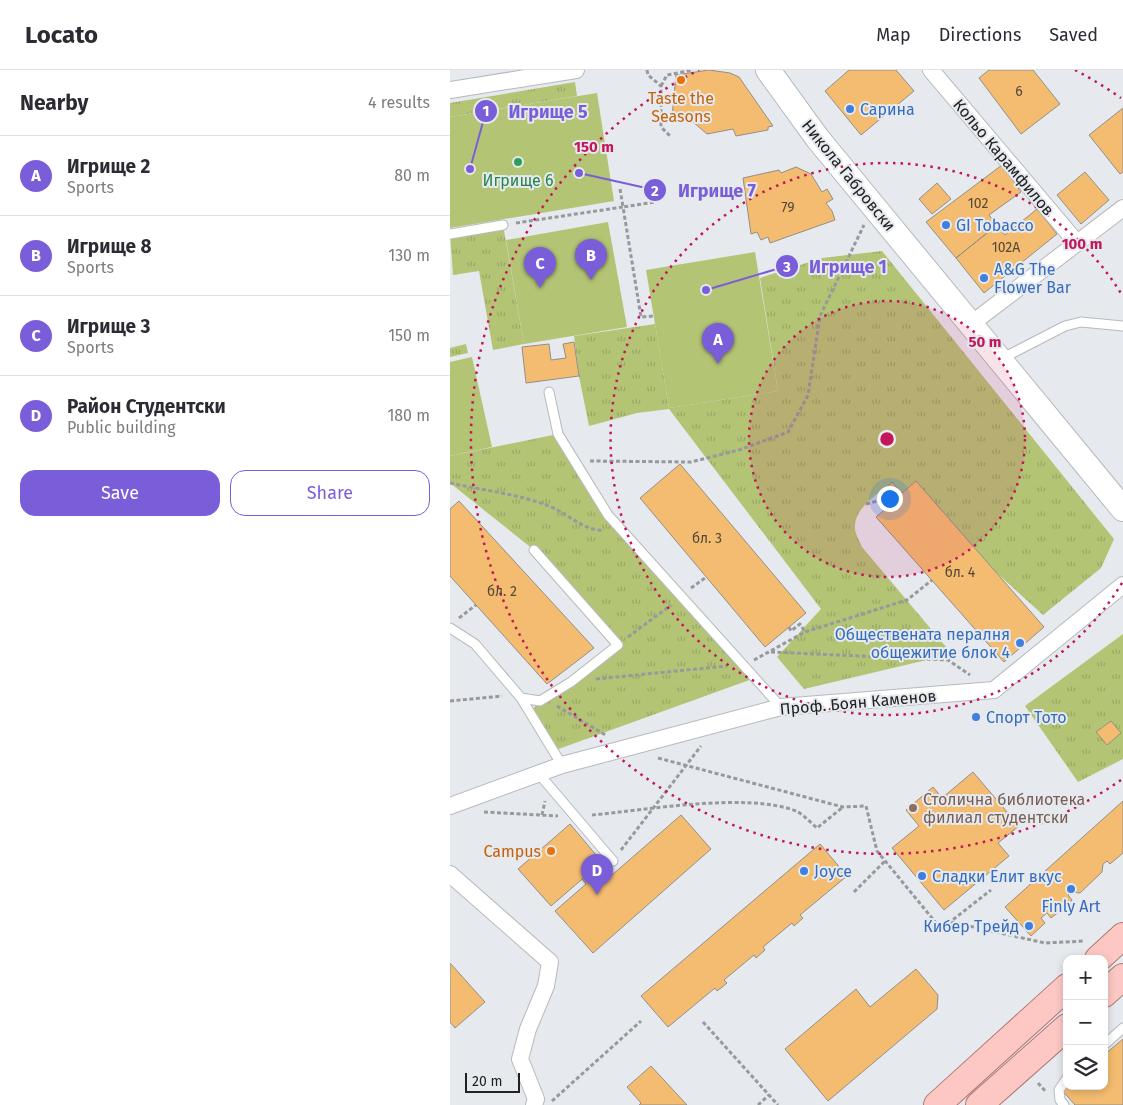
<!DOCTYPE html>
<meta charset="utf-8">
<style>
:root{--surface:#fff;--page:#f2f2f3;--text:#2b2b33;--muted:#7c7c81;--line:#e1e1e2;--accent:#7a5ed9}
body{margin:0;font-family:"Fira Sans",sans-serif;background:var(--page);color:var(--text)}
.controls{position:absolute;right:15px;bottom:15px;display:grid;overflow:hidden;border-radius:10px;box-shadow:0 2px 8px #0003}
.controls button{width:45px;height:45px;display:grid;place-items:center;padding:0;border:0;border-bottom:1px solid var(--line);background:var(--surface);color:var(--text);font:25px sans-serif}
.scale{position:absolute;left:15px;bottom:12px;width:55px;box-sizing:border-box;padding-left:5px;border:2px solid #212224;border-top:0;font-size:14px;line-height:18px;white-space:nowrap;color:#212224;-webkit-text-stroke:4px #e6e9ed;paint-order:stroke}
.you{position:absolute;left:439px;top:428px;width:18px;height:18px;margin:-12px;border:4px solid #fff;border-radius:50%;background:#1a73e8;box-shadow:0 0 0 8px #1a73e833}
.badge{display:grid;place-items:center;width:32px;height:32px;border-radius:50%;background:var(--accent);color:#fff;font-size:16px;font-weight:700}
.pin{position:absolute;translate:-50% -41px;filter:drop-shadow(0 1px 2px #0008)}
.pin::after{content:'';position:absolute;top:26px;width:18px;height:15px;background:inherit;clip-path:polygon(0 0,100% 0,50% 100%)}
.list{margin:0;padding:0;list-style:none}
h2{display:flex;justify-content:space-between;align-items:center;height:65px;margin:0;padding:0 20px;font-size:21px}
h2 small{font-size:16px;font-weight:400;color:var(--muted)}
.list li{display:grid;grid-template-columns:32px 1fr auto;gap:15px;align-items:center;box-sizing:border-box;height:80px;padding:0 20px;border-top:1px solid var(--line)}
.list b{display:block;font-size:19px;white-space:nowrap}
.list p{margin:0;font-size:16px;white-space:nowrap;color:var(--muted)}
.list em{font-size:16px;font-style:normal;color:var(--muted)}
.actions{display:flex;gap:10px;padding:15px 20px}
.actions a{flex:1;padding:11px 0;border:1px solid var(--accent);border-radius:15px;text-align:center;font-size:18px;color:var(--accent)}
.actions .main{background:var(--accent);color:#fff}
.icon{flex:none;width:28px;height:28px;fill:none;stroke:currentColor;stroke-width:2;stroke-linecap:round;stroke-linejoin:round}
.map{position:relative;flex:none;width:673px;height:1035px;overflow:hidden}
header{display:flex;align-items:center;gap:30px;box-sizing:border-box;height:70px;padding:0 25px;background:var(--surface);border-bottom:1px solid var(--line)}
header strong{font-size:24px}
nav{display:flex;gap:28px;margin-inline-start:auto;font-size:18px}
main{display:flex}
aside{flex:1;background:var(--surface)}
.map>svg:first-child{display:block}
</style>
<header>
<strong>Locato</strong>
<nav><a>Map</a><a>Directions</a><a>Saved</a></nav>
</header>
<main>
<aside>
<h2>Nearby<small>4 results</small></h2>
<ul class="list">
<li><span class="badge">A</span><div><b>Игрище 2</b><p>Sports</p></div><em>80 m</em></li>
<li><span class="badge">B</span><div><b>Игрище 8</b><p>Sports</p></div><em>130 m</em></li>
<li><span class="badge">C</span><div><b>Игрище 3</b><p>Sports</p></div><em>150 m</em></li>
<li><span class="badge">D</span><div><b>Район Студентски</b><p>Public building</p></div><em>180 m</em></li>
</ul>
<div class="actions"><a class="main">Save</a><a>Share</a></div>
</aside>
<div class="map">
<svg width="673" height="1035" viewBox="0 0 673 1035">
<defs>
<pattern id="grass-tufts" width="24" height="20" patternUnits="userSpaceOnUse" patternTransform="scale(1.25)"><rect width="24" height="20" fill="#b4c475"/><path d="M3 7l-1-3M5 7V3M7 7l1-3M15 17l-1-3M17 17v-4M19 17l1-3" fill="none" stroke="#9aa865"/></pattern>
</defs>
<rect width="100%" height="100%" fill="#e6e9ed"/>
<path fill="url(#grass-tufts)" d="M125 12 127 26 0 47V33Z
M53 155 74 274 43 280 29 201 3 205 0 164Z
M432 181 664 469 651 498 593 545 538 495 452 423 442 412C429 424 404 437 405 458 405 464 410 472 412 477L502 584 354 619 327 587 371 539 219 339 187 343 139 356 129 306 124 266 205 254 219 338 328 321 310 208 372 188Z
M16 274 18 283 0 287V278Z
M108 364 158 445 305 608 103 681 80 642 90 631 167 576 84 480 0 413V386Z
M673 564V689L628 712 575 636Z"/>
<path fill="#b4c475" d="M147 23 164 131 0 158V47Z
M158 152 177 257 74 274 56 170Z
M305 182 328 321 219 338 196 200Z
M22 287 42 377 0 386V292Z"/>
<path fill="#f4bc70" stroke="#928f8a" d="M259 0 280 3 289 7 323 56 318 57V60L286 66 283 59 257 64 235 45 222 47 226 5Z
M399 0H446L464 21 411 65 375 21Z
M539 0H583L610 34 571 64 529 8Z
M673 38V102L670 104 639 65Z
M552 95 571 122 539 145 547 155 506 188 476 152Z
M346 97 361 104 372 122 377 119 383 129 376 133 382 141 385 150 320 173 318 167 311 170 307 162 301 164 293 108 329 100 331 103Z
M635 102 659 130 631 154 607 125Z
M487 113 501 129 482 144 469 129Z
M587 139 607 164 534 223 506 188 547 155 555 165Z
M124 272 129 306 76 313 72 277 99 274 101 290 116 288 113 274Z
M230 394 356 543 315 577 190 428Z
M466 411 594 557 554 592 426 447 440 435 430 423 442 412 452 423Z
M9 431 144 578 97 614 0 506V439Z
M661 651 671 663 657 675 646 662Z
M523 702 569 756 548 773 559 786 494 840 442 778 469 756 456 740 483 717 492 728Z
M673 731V783L660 794 657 791 653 794 652 802 630 823 622 822 618 825 622 830 618 835 601 848 597 843 591 848 595 853 581 866 555 837Z
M231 745 261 779 143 883 105 841 136 814 132 809 152 792 162 805Z
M120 754 152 792 101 836 68 799Z
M370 774 397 806 350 845 353 848 344 856 342 853 313 877 315 880 306 888 304 885 274 910 277 913 271 918 267 921 265 918 218 957 191 926Z
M0 893 35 932 5 958 0 952Z
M466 899 488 925 487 939 378 1031 335 979 406 919 420 937Z
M673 969V1035H625L612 1020 617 1016H654V985Z
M201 996 237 1035H189L191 1033 177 1017Z"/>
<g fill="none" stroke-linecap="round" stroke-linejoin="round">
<g stroke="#b6b9bd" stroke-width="11">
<path id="lane" d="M0 164 53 155
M551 289 615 256 631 252 673 256
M99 322 108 364 158 445 331 637
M0 558 25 574 71 628 112 695
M71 628 90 631 121 612 168 575 84 480
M89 704 163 791
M654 975 673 958
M614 1035 610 1030 609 1020 617 1008"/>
</g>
<g stroke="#b6b9bd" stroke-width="18">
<path id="street" d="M481 0 627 173
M0 20 126 0
M521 254 673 138
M0 736 112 695 331 637 544 620 673 515
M0 804 100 892 96 916 78 959 70 989 86 1029 84 1035"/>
</g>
<g stroke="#b6b9bd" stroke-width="26">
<path id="secondary" d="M318 0 368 69 673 439"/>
</g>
<g stroke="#af7673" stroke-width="28">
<path id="primary" d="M648 889 673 866
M654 924 673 907
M487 1035 617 917
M529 1035 617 957"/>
</g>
<path stroke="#97999c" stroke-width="3" stroke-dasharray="4 2.5" stroke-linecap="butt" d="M197 0 198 5 211 16V57L220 66
M211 16 217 5 243 0
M170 119 173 137 205 132
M66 153 173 137 191 247 204 246
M140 391 241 392 289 380 338 362 358 325 370 246 414 155
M0 413C32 420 68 424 99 436 117 443 135 462 154 460
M416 434 435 429
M241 518 255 508
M9 548 26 535
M339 557 341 561 350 554 355 562
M178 567 221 535
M321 582 498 590 520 605
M304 590 355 562 457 530 482 510
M146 609 277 596
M0 631 52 626
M107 636 157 666
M208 688 393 737 416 736 427 781 491 859 541 820
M34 742 108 746
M92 745 95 731
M142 745C196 740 297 722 346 741 353 744 361 753 367 758L393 737
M171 780 251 676
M404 822 435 791
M501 852 595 873 635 871
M253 952 328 1035
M588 1013 596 1022
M102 1031 191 951
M308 1035 319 1025"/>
<use href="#lane" stroke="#fff" stroke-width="9"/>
<use href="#street" stroke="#fff" stroke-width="16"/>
<use href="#secondary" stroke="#fff" stroke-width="24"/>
<use href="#primary" stroke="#fdc8c4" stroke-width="26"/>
</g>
<circle cx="437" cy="369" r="138" fill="#c2185b" fill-opacity=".12"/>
<g fill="none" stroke="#c2185b" stroke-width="2.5" stroke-dasharray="2.5 5">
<circle cx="437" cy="369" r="138"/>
<path d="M672 513A276 276 0 1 1 672 225"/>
<path d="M671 710A414 414 0 1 1 249 0M625 0A414 414 0 0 1 671 28"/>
</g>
<g fill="#e8710a" stroke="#e6e9ed" stroke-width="2">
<circle cx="231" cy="10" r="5"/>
<circle cx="101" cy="781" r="5"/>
</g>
<g fill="#3f7fe0" stroke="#e6e9ed" stroke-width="2">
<circle cx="400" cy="39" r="5"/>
<circle cx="496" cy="155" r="5"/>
<circle cx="534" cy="208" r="5"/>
<circle cx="570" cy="573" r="5"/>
<circle cx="526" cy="647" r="5"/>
<circle cx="354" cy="801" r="5"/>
<circle cx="472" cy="806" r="5"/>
<circle cx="621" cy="819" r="5"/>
<circle cx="579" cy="856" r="5"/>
</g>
<circle fill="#2e9e5b" stroke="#e6e9ed" stroke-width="2" cx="68" cy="92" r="5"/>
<circle fill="#8d6e63" stroke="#e6e9ed" stroke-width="2" cx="463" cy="738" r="5"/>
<g text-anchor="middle" stroke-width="4" stroke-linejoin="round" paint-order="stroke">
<g font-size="14" fill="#564837">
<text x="569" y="26">6</text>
<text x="528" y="138">102</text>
<text x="338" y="142">79</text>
<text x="556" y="182">102А</text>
<text x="257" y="473">бл. 3</text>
<text x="510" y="507">бл. 4</text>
<text x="52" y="526">бл. 2</text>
</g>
<g font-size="16" fill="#c56008" stroke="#e6e9ed">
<text x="231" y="34">Taste the<tspan x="231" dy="18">Seasons</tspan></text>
<text x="91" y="787" text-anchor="end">Campus</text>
</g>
<g font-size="16" fill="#366cbe" stroke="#e6e9ed" text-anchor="start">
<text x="410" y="45">Сарина</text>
<text x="506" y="161">GI Tobacco</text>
<text x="544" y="205">A&amp;G The<tspan x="544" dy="18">Flower Bar</tspan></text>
<text x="560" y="570" text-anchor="end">Обществената пералня<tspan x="560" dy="18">общежитие блок 4</tspan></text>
<text x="536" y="653">Спорт Тото</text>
<text x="364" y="807">Joyce</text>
<text x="482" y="812">Сладки Елит вкус</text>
<text x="621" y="842" text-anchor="middle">Finly Art</text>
<text x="569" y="862" text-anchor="end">Кибер Трейд</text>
</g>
<g font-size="16" fill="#212224" stroke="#e6e9ed">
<text transform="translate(554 87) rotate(50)" y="6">Кольо Карамфилов</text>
<text transform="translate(399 105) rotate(51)" y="6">Никола Габровски</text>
<text transform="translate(408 632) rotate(-5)" y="6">Проф. Боян Каменов</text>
</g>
<g font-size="16" fill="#27864d" stroke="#e6e9ed">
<text x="68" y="116">Игрище 6</text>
</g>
<g font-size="16" fill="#785e54" stroke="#e6e9ed" text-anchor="start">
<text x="473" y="735">Столична библиотека<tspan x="473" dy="18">филиал студентски</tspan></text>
</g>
</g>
<circle cx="437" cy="369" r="8" fill="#c2185b" stroke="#e6e9ed" stroke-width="2.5"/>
<g font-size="15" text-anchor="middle" font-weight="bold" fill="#c2185b" stroke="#e6e9ed" stroke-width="4" stroke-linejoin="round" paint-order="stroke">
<text x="144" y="82">150 m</text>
<text x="632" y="179">100 m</text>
<text x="535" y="277">50 m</text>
</g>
<path fill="none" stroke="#7a5ed9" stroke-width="2" d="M20 99L36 41M129 103L205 120M256 220L337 196"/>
<g fill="#7a5ed9" stroke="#e6e9ed" stroke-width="2">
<circle cx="20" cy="99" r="5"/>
<circle cx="129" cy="103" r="5"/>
<circle cx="256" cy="220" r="5"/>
<circle cx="36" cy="41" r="12"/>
<circle cx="205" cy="120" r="12"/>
<circle cx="337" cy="196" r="12"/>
</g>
<g font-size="15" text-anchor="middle" font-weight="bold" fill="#fff">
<text x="36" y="46">1</text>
<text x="205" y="126">2</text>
<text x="337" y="202">3</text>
</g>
<g font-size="18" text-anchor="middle" font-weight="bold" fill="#7a5ed9" stroke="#e6e9ed" stroke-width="4" stroke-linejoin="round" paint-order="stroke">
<text x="98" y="48">Игрище 5</text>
<text x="267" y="127">Игрище 7</text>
<text x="398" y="203">Игрище 1</text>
</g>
</svg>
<div class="controls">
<button>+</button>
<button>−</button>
<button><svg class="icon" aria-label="layers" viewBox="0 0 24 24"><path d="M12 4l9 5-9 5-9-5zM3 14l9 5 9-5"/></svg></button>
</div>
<div class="scale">20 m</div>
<div class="you"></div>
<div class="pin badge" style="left:268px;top:294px">A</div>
<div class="pin badge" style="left:141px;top:210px">B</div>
<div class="pin badge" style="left:90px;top:218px">C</div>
<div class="pin badge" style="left:147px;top:825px">D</div>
</div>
</main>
